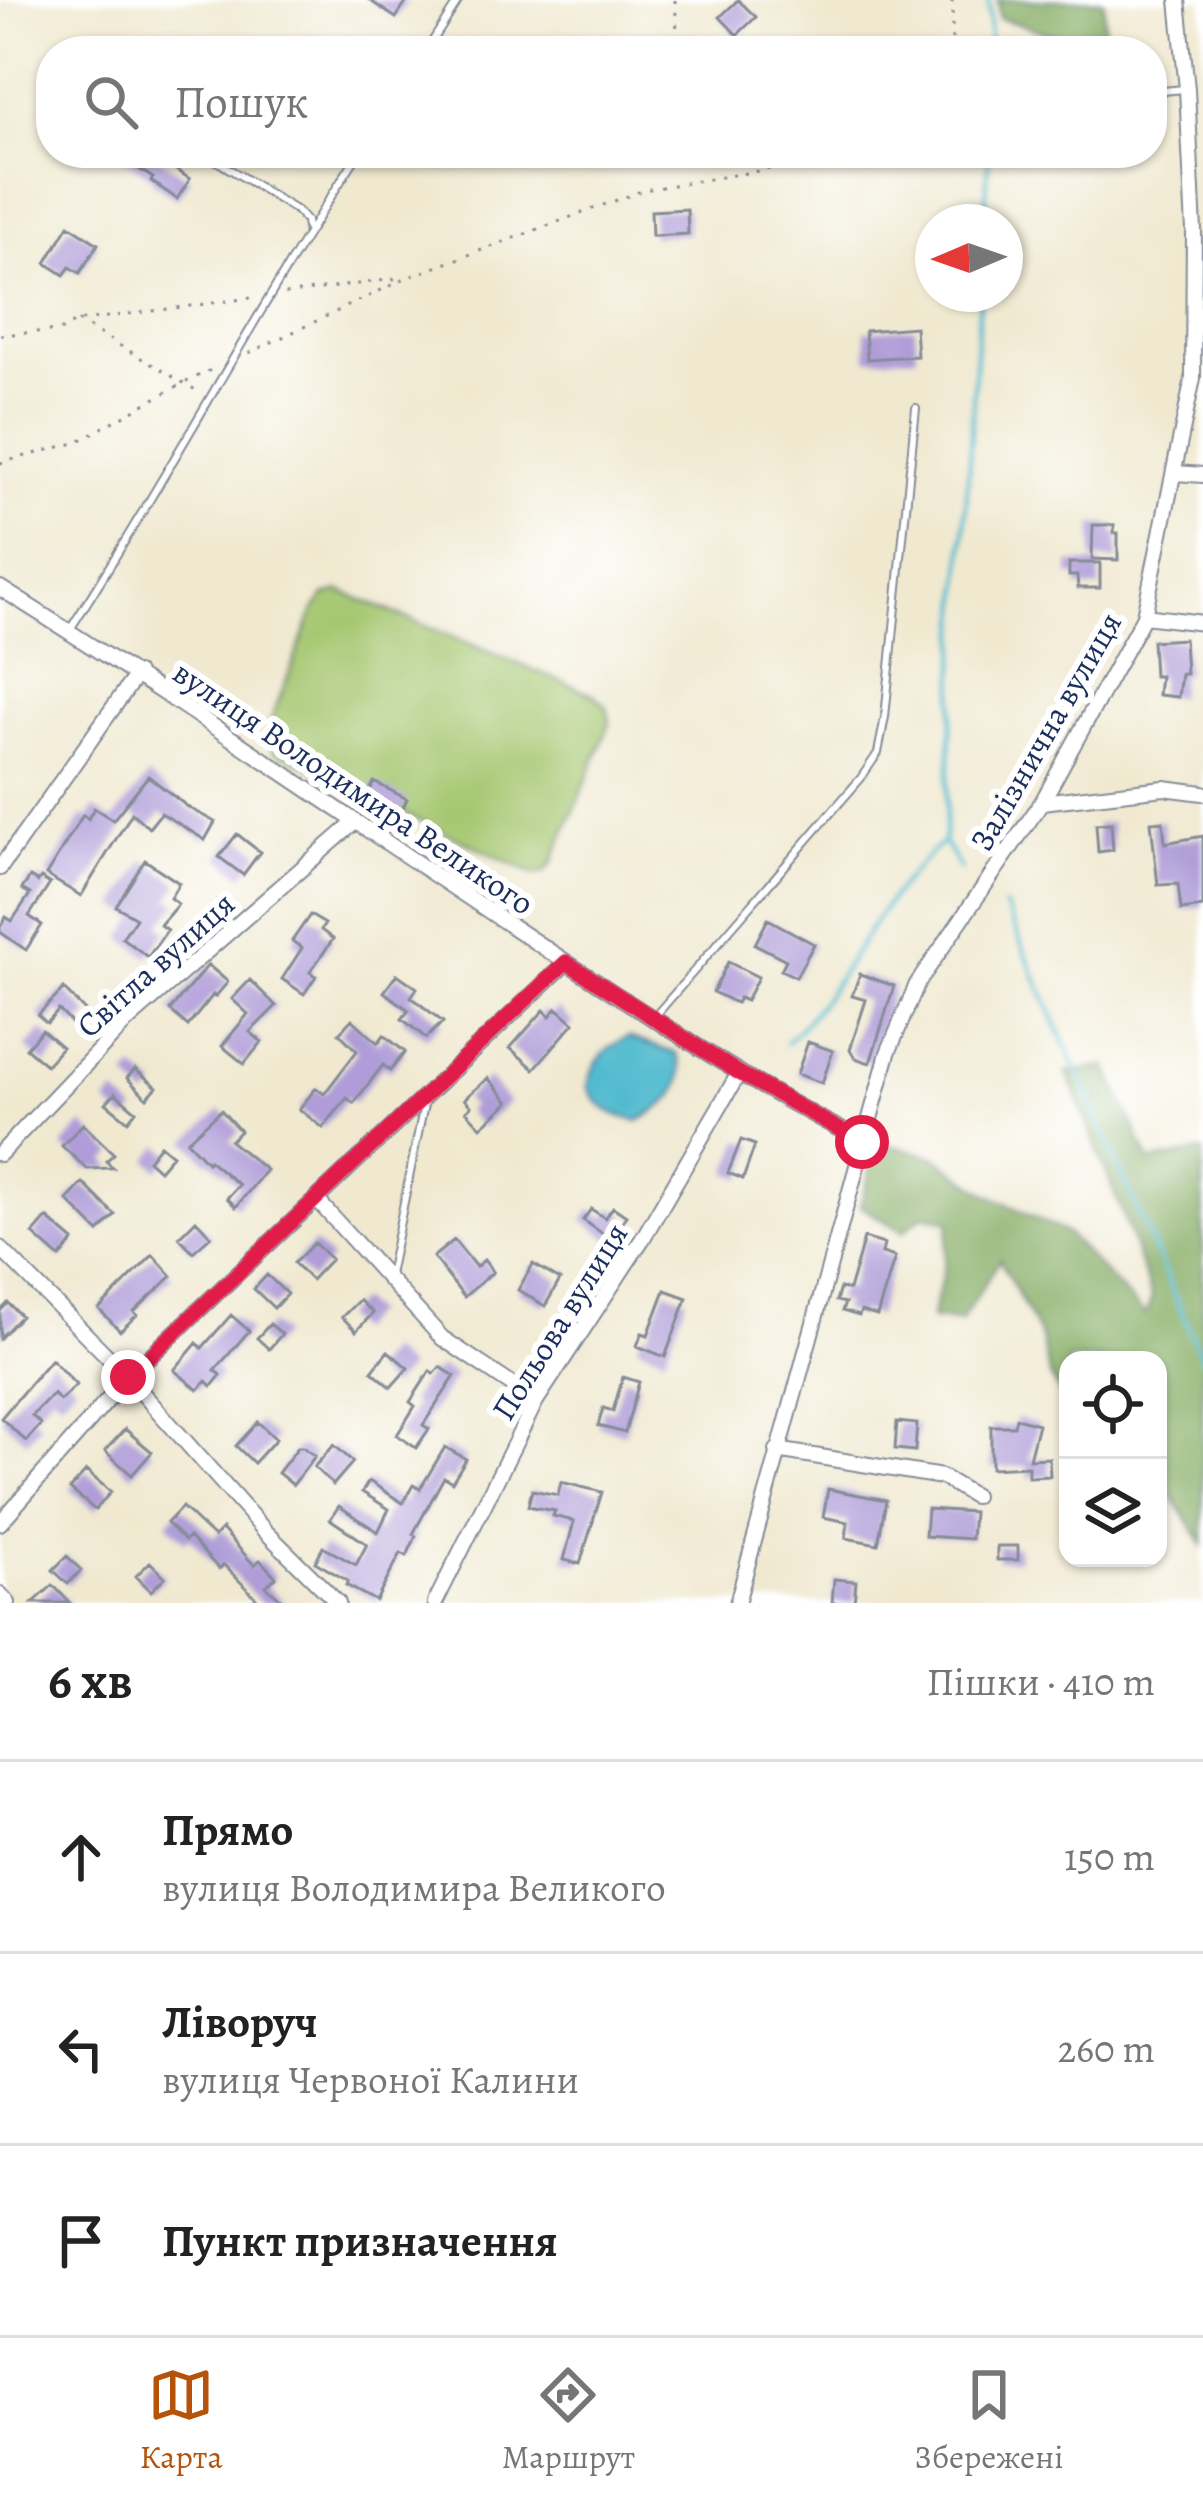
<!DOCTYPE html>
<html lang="uk">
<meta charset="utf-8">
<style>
:root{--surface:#fff;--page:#f2f2f2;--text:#222;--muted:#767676;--line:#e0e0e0;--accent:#b45309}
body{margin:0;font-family:Alegreya,serif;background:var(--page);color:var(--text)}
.controls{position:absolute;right:36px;bottom:36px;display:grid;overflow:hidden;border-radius:24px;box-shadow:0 3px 9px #0004}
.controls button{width:108px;height:108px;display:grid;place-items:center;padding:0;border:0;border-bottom:3px solid var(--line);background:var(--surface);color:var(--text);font:60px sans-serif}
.compass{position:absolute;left:915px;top:204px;width:108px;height:108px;border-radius:50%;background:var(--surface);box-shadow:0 3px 9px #0004;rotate:268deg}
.stop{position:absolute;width:36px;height:36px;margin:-27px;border:9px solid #e11d48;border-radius:50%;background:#fff}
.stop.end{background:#e11d48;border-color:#fff;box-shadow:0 3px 12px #0008}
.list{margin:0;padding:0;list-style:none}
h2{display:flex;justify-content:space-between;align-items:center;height:156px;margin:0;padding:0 48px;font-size:51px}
h2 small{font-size:39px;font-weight:400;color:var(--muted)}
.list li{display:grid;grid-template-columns:78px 1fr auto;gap:36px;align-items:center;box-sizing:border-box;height:192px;padding:0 48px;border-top:3px solid var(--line)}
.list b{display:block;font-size:45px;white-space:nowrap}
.list p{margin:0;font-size:39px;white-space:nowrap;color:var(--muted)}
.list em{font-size:39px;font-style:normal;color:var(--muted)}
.icon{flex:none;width:66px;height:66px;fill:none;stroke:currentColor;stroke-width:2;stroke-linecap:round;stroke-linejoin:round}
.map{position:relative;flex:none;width:1203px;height:1603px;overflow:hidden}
.search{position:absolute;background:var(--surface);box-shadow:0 3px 9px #0004;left:36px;right:36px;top:36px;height:132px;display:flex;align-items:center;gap:30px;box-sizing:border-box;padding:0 42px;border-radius:48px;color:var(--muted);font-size:45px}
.sheet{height:732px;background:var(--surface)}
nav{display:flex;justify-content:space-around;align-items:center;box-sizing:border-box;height:168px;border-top:3px solid var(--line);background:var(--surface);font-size:33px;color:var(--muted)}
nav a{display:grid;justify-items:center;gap:6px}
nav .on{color:var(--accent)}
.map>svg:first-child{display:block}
</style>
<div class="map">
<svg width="1203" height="1603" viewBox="0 0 1203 1603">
<rect width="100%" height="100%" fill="#fff"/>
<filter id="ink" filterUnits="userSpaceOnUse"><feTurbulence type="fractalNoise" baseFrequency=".00833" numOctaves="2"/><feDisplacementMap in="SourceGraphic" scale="24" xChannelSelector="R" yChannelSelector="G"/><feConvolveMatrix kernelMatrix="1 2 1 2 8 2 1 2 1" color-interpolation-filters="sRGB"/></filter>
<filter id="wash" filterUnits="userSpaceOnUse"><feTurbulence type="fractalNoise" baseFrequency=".004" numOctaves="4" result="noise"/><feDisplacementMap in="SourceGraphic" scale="48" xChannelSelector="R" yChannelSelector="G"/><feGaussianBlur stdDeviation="2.7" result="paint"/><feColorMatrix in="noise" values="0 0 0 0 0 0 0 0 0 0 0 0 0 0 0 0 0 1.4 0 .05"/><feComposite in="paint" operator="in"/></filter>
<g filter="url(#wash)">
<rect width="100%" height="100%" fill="#f0e9d0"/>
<path fill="#a4c66e" stroke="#607a66" stroke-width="3" d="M340 591 595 695 607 707 610 723 552 864 543 873 533 874 273 751 269 740 268 728 314 610 324 596Z"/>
<path fill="#83ab61" stroke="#4f6d60" stroke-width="3" d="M998 0H1104L1105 41 1058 36 999 18Z
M1107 1067 1150 1162 1203 1151V1545L1158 1472V1360H1068V1405L1050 1377 1041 1338 1000 1260 961 1321 931 1319 942 1277 950 1221 923 1215 903 1232 860 1206 878 1142 935 1157 986 1193 1066 1233 1145 1315 1152 1298 1123 1215 1067 1072Z"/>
<path fill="#52bbcf" stroke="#367596" stroke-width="3" d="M628 1037 677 1054C691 1089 667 1106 638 1121 616 1116 596 1108 588 1086 592 1062 606 1047 628 1037Z"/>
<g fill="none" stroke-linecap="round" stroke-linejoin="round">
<path stroke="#52bbcf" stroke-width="4.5" d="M989 0 990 51
M984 222 989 153
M960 869 944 842 980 294
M1005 906 1203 1361
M786 1043C848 983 876 896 944 842"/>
</g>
<g id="blocks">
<path fill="#af9cd8" d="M369 0H408L396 18Z
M738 0 756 17 737 35 720 17Z
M114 153H150L190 179 177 199 151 181 153 178Z
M687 209 688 234 652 236 651 211Z
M69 225 98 244 80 273 70 267 64 275 46 263Z
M915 327 917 356 867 359 865 331Z
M1093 525H1114V533H1118V560L1092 559Z
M1069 563H1100V588H1078L1077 576H1069Z
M1184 639 1186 674H1181L1178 697 1158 695 1160 676H1154L1152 641Z
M148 776 189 808 215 822 205 840 161 813 149 828 132 813 81 896 46 875 83 815 88 819 94 808 113 820Z
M374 782 407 799 401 812 368 795Z
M1163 821 1165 843 1203 836V907L1181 910 1178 884 1158 885 1151 822Z
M1111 823 1113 850 1098 852 1096 824Z
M237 834 260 852 243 875 219 857Z
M145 860 179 883 170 898 178 904 160 925 167 930 148 957 122 938 136 918 116 906Z
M30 877 38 882 41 878 50 884 29 916 42 925 26 950 0 932V927L6 917 12 921 30 894 22 889Z
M310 915 325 924 321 930 333 939 310 972 316 976 304 994 282 979 302 948 292 941Z
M768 919 814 944 796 977 781 970 786 960 755 944Z
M728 962 758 977 746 1001 739 998 736 1003 713 992Z
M208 965 228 982 215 997 213 995 188 1026 170 1010Z
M397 974 417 988 411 997 443 1022 426 1038 402 1019 409 1010 384 992Z
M860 974 894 986 870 1063 855 1058 850 1050 866 1000 852 996Z
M250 980 276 1006 250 1032 262 1042 244 1064 222 1046 248 1014 232 999Z
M64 989 89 1015 76 1028 59 1010 47 1023 38 1015Z
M557 1008 574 1023 534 1069 510 1048 544 1010 550 1016Z
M352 1019 378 1043 384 1035 405 1052 390 1071 383 1065 354 1103 347 1098 323 1128 299 1109 316 1088 324 1094 357 1051 339 1033Z
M42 1030 62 1047 46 1065 26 1048Z
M808 1042 833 1051 822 1083 797 1074Z
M135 1069 157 1087 147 1098 127 1078Z
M488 1078 509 1102 481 1127 466 1111 471 1106 464 1099Z
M115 1093 136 1111 128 1121 106 1103Z
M221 1110 240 1131 230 1141 266 1170 236 1207 227 1198 239 1185 209 1160 207 1162 187 1141Z
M83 1124 114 1154 106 1161 113 1168 87 1169 62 1146Z
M741 1140 755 1145 743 1179 728 1173Z
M160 1145 172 1155 159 1170 148 1160Z
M83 1183 115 1215 99 1232 67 1200Z
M613 1207 626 1216 610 1239 583 1220 591 1209 605 1218Z
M47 1218 74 1241 60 1258 33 1234Z
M196 1220 211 1236 193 1252 179 1237Z
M864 1238 884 1244 882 1253 895 1257 877 1316 861 1311 859 1316 842 1311 845 1303 836 1301 840 1288 849 1290Z
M454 1240 476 1267 484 1260 493 1272 464 1297 433 1257Z
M314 1243 331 1259 311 1280 294 1263Z
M153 1255 172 1276 134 1312 137 1315 120 1331 99 1309Z
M533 1264 560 1280 545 1306 518 1290Z
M267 1275 287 1294 274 1308 254 1289Z
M665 1290 687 1298 665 1357 637 1346 642 1333 648 1335Z
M359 1300 373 1313 356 1331 342 1317Z
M8 1303 21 1316 0 1338V1311Z
M231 1315 249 1331 215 1370 221 1375 212 1386 206 1381 198 1390 174 1370 197 1343 202 1348Z
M270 1324 282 1334 269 1349 257 1338Z
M388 1351 408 1368 391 1387 372 1371Z
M51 1359 76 1385 60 1401 53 1394 32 1416 41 1424 26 1441 1 1418Z
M440 1367 455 1376 423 1425 429 1429 416 1448 397 1435 415 1406 410 1402 430 1371 434 1374Z
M623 1377 639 1382 625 1433 598 1426 603 1408 613 1411Z
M1016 1418 1038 1424 1029 1459 1049 1458 1050 1476 1028 1477V1466L991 1468V1426H1014Z
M258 1422 276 1439 254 1463 236 1446Z
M897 1422 917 1424 915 1451 895 1449Z
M125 1429 152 1452 132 1475 105 1451Z
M334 1445 353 1462 333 1485 314 1467Z
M298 1447H303L315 1456 293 1485 278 1473Z
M445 1447 466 1459 452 1482 444 1477 413 1534 416 1536 407 1556 401 1553 376 1601 346 1585 348 1581 315 1562 323 1547 356 1565 367 1544 330 1519 339 1506 378 1532 389 1509 362 1492 369 1481 403 1503 413 1485 420 1489Z
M86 1471 111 1492 95 1510 70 1489Z
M561 1482 602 1492 580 1564 564 1560 574 1521 553 1516 555 1511 528 1506 532 1490 558 1495Z
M828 1489 886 1500 878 1544 846 1538 848 1522 823 1517Z
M182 1507 214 1537 222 1529 254 1565 260 1560 276 1577 266 1586 285 1603H261L224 1565 219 1569 189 1537 185 1541 167 1523Z
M927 1509 973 1512 971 1539 925 1536Z
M997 1546H1018V1560H997Z
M67 1556 81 1570 68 1584 53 1570Z
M150 1562 165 1577 151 1591 136 1576Z
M834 1579 856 1581 854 1603H832Z
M53 1585 70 1603H33Z"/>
</g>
</g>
<g filter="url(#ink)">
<use href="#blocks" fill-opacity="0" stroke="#868c97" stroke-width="3"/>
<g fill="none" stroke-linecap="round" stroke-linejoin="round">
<g stroke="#868c97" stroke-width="10">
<path id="service" d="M426 51 459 0
M1152 92 1184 89
M204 153 297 211 306 221 307 229
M69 631C170 474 257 309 359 153
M656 1015 861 778 878 753 885 717 916 408
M389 1275 425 1100"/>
</g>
<g stroke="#868c97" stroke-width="18">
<path id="minor" d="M1176 473 1203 475
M0 588C248 743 486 916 735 1070 776 1096 820 1118 863 1142
M1144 616 1203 623
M1042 802 1164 788 1203 793
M0 868 137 674
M0 1154 127 1021 355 822
M316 1199 442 1338 536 1401
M0 1248 128 1377 265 1531 338 1603
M777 1450 942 1477 974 1496
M0 1523 128 1377 566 963
M0 1594 8 1603
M435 1603 536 1401 643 1238 739 1073
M737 1603 888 1053 917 984 1042 802 1144 616 1193 378 1194 231 1187 89 1178 0"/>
</g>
<path stroke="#868c97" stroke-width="3" stroke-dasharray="3 9" stroke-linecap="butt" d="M675 0 677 30 689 51
M952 0V51
M285 294 401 278
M78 321 199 392
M0 335 62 330 77 321 258 297
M249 353 409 277 644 190 781 167 785 153
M0 463 75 443 172 389 213 369"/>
<use href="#service" stroke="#fff" stroke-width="6"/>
<use href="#minor" stroke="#fff" stroke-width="14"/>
</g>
</g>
<g fill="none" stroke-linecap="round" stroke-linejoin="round" filter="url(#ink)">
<path stroke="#e11d48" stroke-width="15" d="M128 1377 566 962 739 1073 862 1142"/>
</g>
<g text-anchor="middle" stroke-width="12" stroke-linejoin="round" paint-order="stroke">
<g font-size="33" fill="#1b2f5e" stroke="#fff">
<text transform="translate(1045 731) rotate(-60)" y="12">Залізнична вулиця</text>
<text transform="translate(354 787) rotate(34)" y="12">вулиця Володимира Великого</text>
<text transform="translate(155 964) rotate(-42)" y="12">Світла вулиця</text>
<text transform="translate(559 1321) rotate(-58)" y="12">Польова вулиця</text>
</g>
</g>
</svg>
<div class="controls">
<button><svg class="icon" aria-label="locate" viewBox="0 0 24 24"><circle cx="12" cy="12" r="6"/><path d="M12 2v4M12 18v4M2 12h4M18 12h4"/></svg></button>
<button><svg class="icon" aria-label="layers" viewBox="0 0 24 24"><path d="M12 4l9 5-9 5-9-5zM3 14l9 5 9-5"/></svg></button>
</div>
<svg class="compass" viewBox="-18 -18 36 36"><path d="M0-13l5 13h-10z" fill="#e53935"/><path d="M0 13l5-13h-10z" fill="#767676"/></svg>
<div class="stop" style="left:862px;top:1142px"></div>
<div class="stop end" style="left:128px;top:1377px"></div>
<div class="search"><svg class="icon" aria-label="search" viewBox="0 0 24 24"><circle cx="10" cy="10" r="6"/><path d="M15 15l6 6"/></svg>Пошук</div>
</div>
<section class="sheet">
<h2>6 хв<small>Пішки · 410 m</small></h2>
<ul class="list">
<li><svg class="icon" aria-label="ahead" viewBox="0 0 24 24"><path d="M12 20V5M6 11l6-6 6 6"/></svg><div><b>Прямо</b><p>вулиця Володимира Великого</p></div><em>150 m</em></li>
<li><svg class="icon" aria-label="left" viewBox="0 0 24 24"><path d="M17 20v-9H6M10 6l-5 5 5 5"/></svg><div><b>Ліворуч</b><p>вулиця Червоної Калини</p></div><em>260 m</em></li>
<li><svg class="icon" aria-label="arrive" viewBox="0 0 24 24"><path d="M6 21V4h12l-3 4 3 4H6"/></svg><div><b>Пункт призначення</b></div></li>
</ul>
</section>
<nav>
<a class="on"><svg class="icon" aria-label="map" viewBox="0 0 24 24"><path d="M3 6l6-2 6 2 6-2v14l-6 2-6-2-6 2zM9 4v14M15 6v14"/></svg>Карта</a>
<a><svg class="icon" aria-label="directions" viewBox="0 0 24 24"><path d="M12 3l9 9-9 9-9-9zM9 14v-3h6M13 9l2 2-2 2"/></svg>Маршрут</a>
<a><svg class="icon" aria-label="saved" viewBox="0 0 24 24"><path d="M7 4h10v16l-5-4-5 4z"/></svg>Збережені</a>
</nav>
